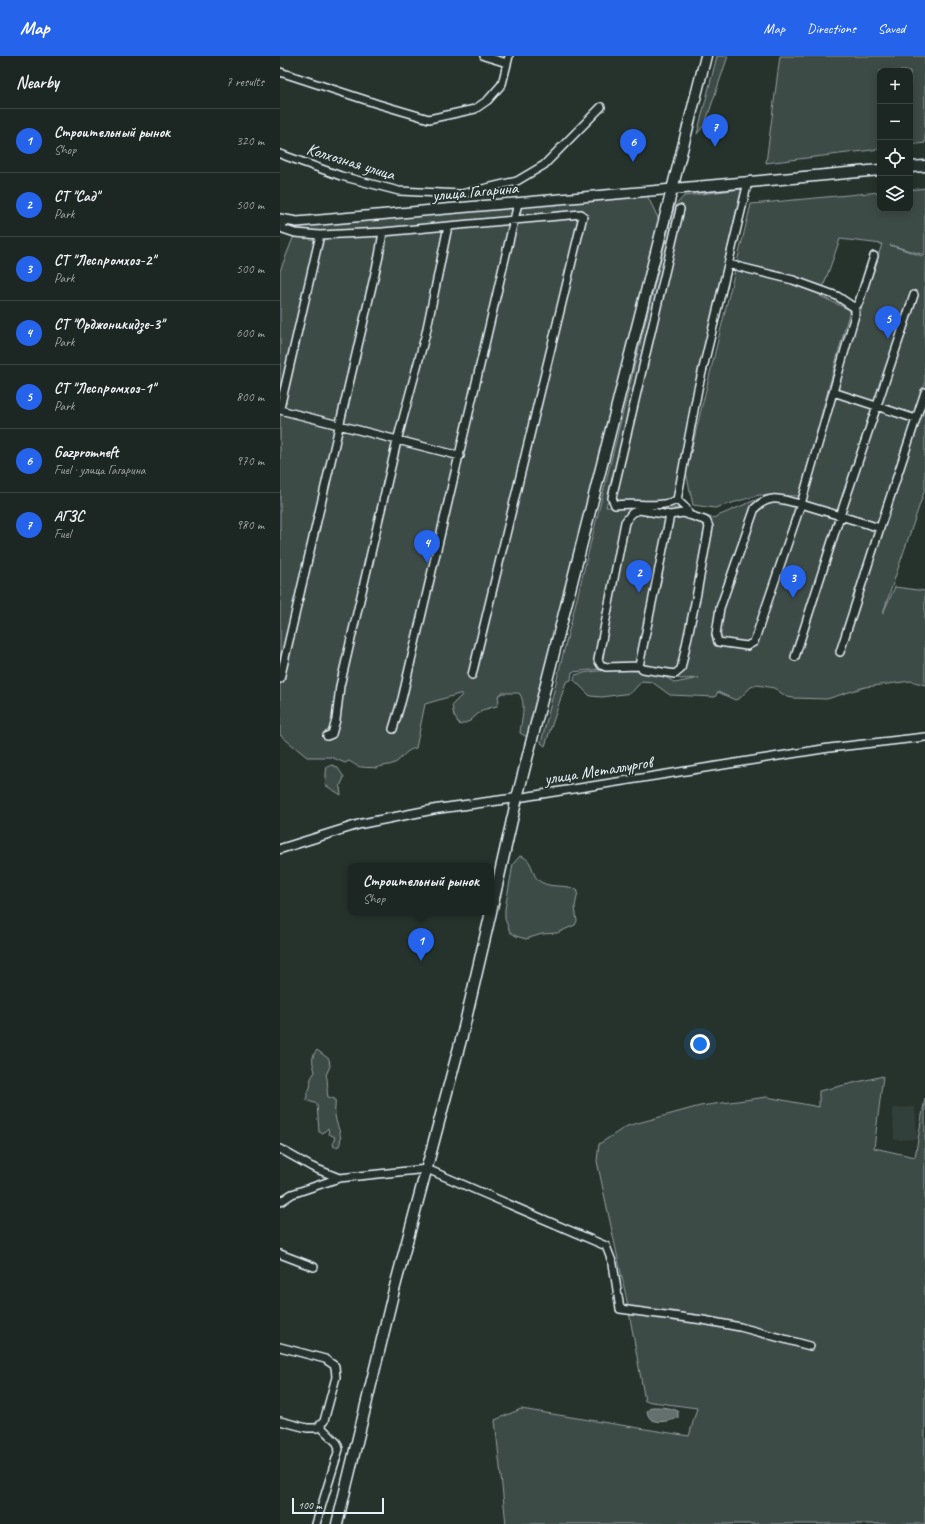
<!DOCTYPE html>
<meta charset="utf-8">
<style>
:root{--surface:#1c2622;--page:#252e2a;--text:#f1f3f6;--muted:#a0a5a5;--line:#3a4340;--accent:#2563eb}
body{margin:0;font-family:Caveat,sans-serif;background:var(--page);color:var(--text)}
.controls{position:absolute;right:12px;top:12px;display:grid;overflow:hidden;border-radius:8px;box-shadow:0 2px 10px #0003}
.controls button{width:36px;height:36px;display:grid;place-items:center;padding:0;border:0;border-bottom:1px solid var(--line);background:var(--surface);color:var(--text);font:20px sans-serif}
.scale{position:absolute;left:12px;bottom:10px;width:92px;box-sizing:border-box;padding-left:4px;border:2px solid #e8f1f8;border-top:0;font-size:11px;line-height:14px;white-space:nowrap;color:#e8f1f8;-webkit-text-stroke:3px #26332d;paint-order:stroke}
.you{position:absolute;left:420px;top:988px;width:14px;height:14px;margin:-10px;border:3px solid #fff;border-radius:50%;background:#1a73e8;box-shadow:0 0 0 6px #1a73e833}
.badge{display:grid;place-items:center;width:26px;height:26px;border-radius:50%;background:var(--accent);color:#fff;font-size:13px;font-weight:700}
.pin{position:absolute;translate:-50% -33px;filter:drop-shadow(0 1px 2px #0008)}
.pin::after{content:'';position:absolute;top:21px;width:14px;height:12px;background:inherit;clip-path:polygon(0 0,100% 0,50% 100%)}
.popup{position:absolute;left:68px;top:807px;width:146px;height:52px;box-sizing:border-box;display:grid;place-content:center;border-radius:8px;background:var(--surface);filter:drop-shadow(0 1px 3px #0005);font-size:13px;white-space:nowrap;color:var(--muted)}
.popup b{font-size:15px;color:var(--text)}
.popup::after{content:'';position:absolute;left:50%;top:100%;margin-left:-8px;border:8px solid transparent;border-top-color:var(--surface)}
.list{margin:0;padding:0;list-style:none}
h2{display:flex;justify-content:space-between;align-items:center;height:52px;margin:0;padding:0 16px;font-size:17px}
h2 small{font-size:13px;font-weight:400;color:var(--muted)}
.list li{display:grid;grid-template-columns:26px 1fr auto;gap:12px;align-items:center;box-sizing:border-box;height:64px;padding:0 16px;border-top:1px solid var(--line)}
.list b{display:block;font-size:15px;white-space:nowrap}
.list p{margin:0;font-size:13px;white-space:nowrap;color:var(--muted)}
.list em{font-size:13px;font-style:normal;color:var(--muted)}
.icon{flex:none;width:22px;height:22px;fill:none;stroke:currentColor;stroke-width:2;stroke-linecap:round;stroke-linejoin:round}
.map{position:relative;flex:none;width:645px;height:1468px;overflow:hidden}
header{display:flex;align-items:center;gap:24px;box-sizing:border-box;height:56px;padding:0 20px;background:var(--accent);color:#fff}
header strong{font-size:19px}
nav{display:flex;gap:22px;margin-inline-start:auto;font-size:14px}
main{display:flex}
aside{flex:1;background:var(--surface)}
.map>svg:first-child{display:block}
</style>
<header>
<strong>Map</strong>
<nav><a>Map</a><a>Directions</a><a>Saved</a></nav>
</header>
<main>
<aside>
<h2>Nearby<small>7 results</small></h2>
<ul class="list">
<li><span class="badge">1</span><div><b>Строительный рынок</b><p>Shop</p></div><em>320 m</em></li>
<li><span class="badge">2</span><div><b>СТ &quot;Сад&quot;</b><p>Park</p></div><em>500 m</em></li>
<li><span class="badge">3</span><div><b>СТ &quot;Леспромхоз-2&quot;</b><p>Park</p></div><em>500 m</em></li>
<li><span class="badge">4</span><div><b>СТ &quot;Орджоникидзе-3&quot;</b><p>Park</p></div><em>600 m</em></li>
<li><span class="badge">5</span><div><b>СТ &quot;Леспромхоз-1&quot;</b><p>Park</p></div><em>800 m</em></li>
<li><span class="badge">6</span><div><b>Gazpromneft</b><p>Fuel · улица Гагарина</p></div><em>970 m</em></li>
<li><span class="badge">7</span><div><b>АГЗС</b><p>Fuel</p></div><em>980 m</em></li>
</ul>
</aside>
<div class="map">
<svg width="645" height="1468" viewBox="0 0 645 1468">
<rect width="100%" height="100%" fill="#26332d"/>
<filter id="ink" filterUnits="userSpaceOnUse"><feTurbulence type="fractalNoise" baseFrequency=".025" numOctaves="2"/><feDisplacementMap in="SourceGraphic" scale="8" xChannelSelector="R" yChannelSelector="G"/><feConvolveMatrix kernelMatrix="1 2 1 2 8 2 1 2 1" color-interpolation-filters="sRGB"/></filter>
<g filter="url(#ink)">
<path fill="#333f3a" d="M635 1051 637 1083 614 1084 613 1052Z"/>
<path fill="#3e4b47" stroke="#939ea0" d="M437 0H448L425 68 417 78Z
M500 0H645V87L630 89V15H600V93L486 107Z
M645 132V199L610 189 645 201V433L603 557 615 531 645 535V629L631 625 585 631 547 643 513 642 507 641 494 632 477 629 471 631 460 642 455 644 438 636 435 641 390 639 372 626 362 625 351 637 322 641 310 640 294 624 295 619C318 612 377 611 395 627L419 622 401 623 381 617 357 613H322L292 616 291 624 286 626 265 690 261 687 394 151 404 140 462 133 460 149 457 152 415 332 395 442 389 446H337L335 441 386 219 326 451 400 452 433 462 480 442H498L519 448 602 188 560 183 540 240 570 254 519 440 479 439 435 452 413 449 406 416 471 148 600 136V153H630V134Z
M367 139 379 164 270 601 267 604 247 681 240 677C241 666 247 646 239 637H222L218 640 219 645 217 650 202 654 190 665 180 669 174 660 172 649 183 638H179L145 648 136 692C125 694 124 701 115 707 109 710 103 709 96 712 91 711 87 712 82 711 77 711 73 707 69 705L65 707 51 701H27L0 679V215L17 172 13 170Z
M52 709 57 711 64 721 60 731 61 739 45 729C47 723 45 717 47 711Z
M240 800C255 803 250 820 261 826 272 833 288 827 298 835L295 851 297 865 295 869 277 877 262 878 246 883 236 880 230 876 225 863V853L233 808Z
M37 994 49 1003 50 1010 46 1019C49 1026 46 1033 48 1041L55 1043C56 1048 54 1054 55 1059 56 1070 64 1079 59 1090L54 1091 53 1087 55 1081 49 1078 48 1072 43 1077 39 1076 37 1048 26 1044C27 1039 28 1038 29 1034 33 1026 27 1026 35 1016 33 1007 30 1002 37 994Z
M603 1020 594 1092 635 1101 645 1042V1468H226L215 1364 241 1353 409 1380 417 1352 365 1345 347 1245 317 1105 319 1088 347 1070 420 1050 487 1041 539 1051V1035Z"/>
<path fill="#636f6d" stroke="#98a3a5" d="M372 1351C380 1351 390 1351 398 1355V1362C388 1365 369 1371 367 1355Z"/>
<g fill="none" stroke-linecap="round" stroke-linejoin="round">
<g stroke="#e8f1f8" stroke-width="10">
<path id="minor" d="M204 0 227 7
M0 16 98 48 149 63 195 53 208 44 222 28 229 0
M0 98 61 120 119 135 181 138 237 125 264 109 321 51
M400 153 332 442 335 449C356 446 378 453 397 444L418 333 468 126
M2 163 3 173 15 177 40 179
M448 208 513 224 557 240 575 252V259L521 448C501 444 491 437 475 452L440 552 436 578 438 586 467 590 474 586 521 448 600 472 560 596
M575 252 579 246 594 200
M553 336 636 363
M0 352 40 179 103 176
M0 354 180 400
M397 444 406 452 409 459
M600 472 645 336
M515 601 560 460 634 239
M359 610 326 611 321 609 318 604 345 466 352 457 359 454 390 459 403 457 424 464 427 466 429 471 416 542 401 613 395 618 363 613 359 610 390 459
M0 623 99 200 103 176 168 170
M113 673 122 643 238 147
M47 680 52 678 56 664 60 630 117 385 146 277 168 170 301 158 303 160 192 619
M237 742 549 692 645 681
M0 1093 32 1111 59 1122
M0 1146 12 1138 59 1122 147 1113 326 1190 333 1208 340 1253 423 1264 460 1271 530 1290
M0 1198 34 1211
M0 1291 45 1303 55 1310 56 1321 44 1365 37 1372H27L0 1365
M36 1468 59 1393 57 1387 40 1370"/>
</g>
<g stroke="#e8f1f8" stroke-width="11">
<path id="tertiary" d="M0 793 80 768 156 753 237 742"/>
</g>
<g stroke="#e8f1f8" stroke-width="12">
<path id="secondary" d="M0 163 17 166 393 133"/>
</g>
<g stroke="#e8f1f8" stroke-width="13">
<path id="primary" d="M630 111 645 110
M393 133 600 114
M211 856 237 742 426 0
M57 1468 113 1238 182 980 211 856"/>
</g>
<use href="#minor" stroke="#26332d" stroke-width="7"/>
<use href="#tertiary" stroke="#26332d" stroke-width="8"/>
<use href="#secondary" stroke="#26332d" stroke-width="9"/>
<use href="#primary" stroke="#26332d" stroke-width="10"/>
</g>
</g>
<g text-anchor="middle" stroke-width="4" stroke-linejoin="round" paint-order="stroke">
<g font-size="17" fill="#e8f1f8" stroke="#26332d">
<text transform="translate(71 105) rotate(17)" y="6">Колхозная улица</text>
<text transform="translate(195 135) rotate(-5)" y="6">улица Гагарина</text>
<text transform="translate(318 714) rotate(-9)" y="6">улица Металлургов</text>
</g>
</g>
</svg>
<div class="controls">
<button>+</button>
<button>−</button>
<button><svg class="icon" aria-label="locate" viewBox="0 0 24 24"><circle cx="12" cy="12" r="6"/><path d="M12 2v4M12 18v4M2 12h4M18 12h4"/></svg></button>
<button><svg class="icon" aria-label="layers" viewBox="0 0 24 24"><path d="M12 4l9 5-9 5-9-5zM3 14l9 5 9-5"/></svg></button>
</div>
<div class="scale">100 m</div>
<div class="you"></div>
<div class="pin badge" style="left:141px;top:905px">1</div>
<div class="popup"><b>Строительный рынок</b>Shop</div>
<div class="pin badge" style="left:359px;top:537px">2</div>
<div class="pin badge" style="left:513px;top:542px">3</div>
<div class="pin badge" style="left:147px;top:507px">4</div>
<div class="pin badge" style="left:608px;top:283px">5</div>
<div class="pin badge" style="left:353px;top:106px">6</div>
<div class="pin badge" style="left:435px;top:91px">7</div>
</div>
</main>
